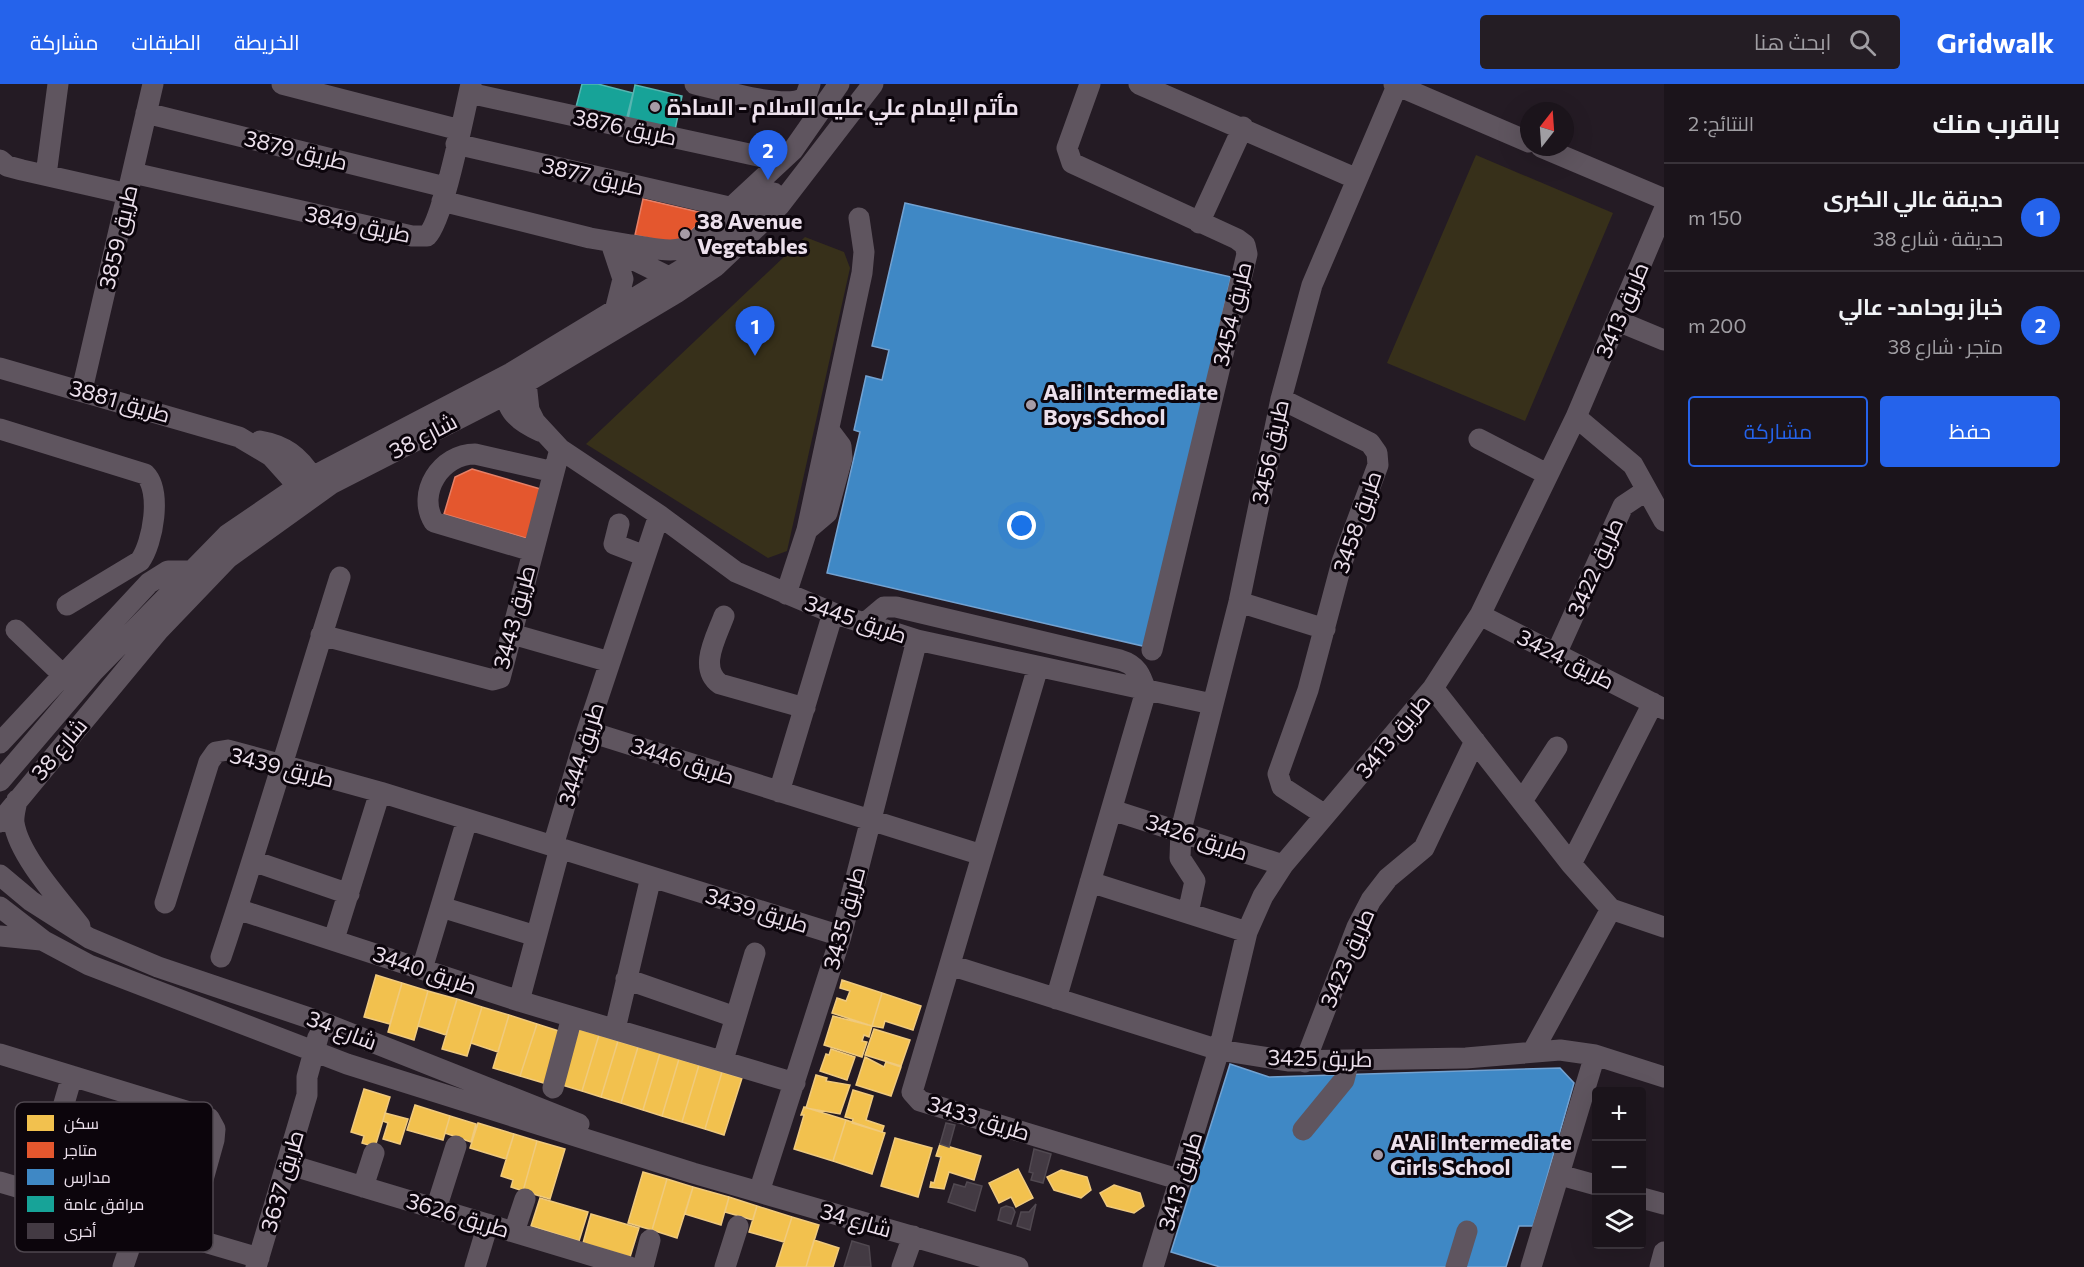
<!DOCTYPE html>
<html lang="ar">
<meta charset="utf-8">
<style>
:root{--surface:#1b141b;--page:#241d24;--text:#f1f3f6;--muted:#a09ea3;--line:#39333a;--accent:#2563eb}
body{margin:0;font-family:Commissioner,Cairo,sans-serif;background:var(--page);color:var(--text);direction:rtl}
.controls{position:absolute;right:18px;bottom:18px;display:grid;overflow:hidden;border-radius:6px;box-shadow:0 6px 24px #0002}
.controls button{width:54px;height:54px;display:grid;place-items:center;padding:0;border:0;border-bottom:2px solid var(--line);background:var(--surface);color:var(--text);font:30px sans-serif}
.compass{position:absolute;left:1520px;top:18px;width:54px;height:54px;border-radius:50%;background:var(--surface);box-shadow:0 6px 24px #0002;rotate:17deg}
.you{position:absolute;left:1022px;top:442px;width:21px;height:21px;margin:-15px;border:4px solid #fff;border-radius:50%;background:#1a73e8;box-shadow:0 0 0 9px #1a73e833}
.badge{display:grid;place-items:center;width:39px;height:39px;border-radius:50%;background:var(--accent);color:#fff;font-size:20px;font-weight:700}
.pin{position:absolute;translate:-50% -50px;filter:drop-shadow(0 2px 3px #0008)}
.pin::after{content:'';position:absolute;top:32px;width:21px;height:18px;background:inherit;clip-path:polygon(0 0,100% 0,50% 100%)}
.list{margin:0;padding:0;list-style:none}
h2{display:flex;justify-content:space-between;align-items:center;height:78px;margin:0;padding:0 24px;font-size:26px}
h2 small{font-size:20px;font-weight:400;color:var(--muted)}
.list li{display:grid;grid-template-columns:39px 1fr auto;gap:18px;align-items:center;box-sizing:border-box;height:108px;padding:0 24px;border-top:2px solid var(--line)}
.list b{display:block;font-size:22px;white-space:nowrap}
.list p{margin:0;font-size:20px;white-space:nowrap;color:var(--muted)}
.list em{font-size:20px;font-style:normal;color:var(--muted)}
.actions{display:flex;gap:12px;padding:18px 24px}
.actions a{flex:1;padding:14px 0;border:2px solid var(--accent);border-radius:6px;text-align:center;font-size:21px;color:var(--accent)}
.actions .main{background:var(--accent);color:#fff}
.icon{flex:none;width:33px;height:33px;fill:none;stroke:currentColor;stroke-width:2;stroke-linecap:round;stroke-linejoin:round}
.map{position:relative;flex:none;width:1664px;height:1183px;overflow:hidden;direction:ltr}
header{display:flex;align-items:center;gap:36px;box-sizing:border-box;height:84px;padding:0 30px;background:var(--accent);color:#fff}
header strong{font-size:28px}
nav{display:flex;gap:33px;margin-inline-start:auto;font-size:21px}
.search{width:420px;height:54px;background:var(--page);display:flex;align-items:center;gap:15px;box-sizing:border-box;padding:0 21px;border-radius:6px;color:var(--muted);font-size:22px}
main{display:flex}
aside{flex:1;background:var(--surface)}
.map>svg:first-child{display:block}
</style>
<header>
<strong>Gridwalk</strong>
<div class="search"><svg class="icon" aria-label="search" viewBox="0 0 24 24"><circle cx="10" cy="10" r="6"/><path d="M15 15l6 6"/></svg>ابحث هنا</div>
<nav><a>الخريطة</a><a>الطبقات</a><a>مشاركة</a></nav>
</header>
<main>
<aside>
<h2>بالقرب منك<small>النتائج: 2</small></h2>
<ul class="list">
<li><span class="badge">1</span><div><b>حديقة عالي الكبرى</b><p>حديقة · شارع 38</p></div><em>150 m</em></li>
<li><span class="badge">2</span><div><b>خباز بوحامد- عالي</b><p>متجر · شارع 38</p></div><em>200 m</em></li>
</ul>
<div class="actions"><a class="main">حفظ</a><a>مشاركة</a></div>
</aside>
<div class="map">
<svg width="1664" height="1183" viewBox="0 0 1664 1183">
<rect width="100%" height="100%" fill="#241b24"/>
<path fill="#37301a" d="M1476 71 1613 129 1525 337 1387 279Z
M805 153 844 168 850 184 787 467 768 474 586 360Z"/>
<path fill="#f2c14e" stroke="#f0ca7d" stroke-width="1.5" d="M376 891 402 899 390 940 364 933Z
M842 896 882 909 872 942 832 929 837 914 846 917 850 907 840 904Z
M402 899 428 907 414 956 388 948Z
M428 907 457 915 446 951 418 942Z
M882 909 921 922 913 946 885 937 883 944 872 942Z
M457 915 482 923 467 972 442 965Z
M482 923 509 931 498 968 471 959Z
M509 931 537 940 520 992 493 984Z
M833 932 872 942 869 953 864 951 862 957 867 958 862 973 824 961Z
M537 940 562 948 547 1000 520 992Z
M579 945 599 951 582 1007 562 1001Z
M874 945 910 956 901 982 865 971Z
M599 951 618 957 601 1013 582 1007Z
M618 957 638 963 621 1019 601 1013Z
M638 963 660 969 643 1026 621 1019Z
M831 965 855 973 847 996 820 987 826 970 829 971Z
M660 969 679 975 662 1032 643 1026Z
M865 973 884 983 886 978 901 983 891 1012 856 1001Z
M679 975 699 981 682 1038 662 1032Z
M699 981 722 988 705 1045 682 1038Z
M722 988 742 994 724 1051 705 1045Z
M816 991 827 994 826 997 850 1001 840 1030 806 1024Z
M364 1005 390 1013 375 1063 362 1059 364 1052 351 1048Z
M853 1006 873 1012 866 1036 884 1042 882 1048 852 1039 853 1035 845 1033Z
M415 1021 450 1032 443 1056 407 1046Z
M804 1023 846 1036 833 1077 794 1065 804 1031H801Z
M385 1029 408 1035 400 1060 383 1055 388 1039 383 1037Z
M450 1032 476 1040 471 1058 445 1049Z
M846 1036 885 1049 872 1090 833 1077Z
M478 1039 514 1050 506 1075 470 1064Z
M514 1050 537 1057 523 1107 511 1103 513 1096 501 1092Z
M895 1054 932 1064 918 1113 881 1102Z
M537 1057 565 1065 550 1115 523 1107Z
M940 1060 981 1072 974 1096 949 1088 944 1105 930 1103 931 1098 934 1099 941 1073 936 1072Z
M1018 1085 1033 1114 1016 1123 1011 1113 999 1119 989 1099Z
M1061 1086 1087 1093 1091 1106 1081 1114 1054 1106 1047 1093Z
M643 1088 667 1095 652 1146 628 1139Z
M667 1095 693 1103 677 1154 652 1146Z
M1114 1101 1140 1109 1144 1122 1134 1129 1107 1122 1100 1109Z
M693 1103 729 1113 721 1141 685 1130Z
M729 1113 757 1122 753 1136 725 1128Z
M540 1114 588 1128 579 1157 531 1142Z
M757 1122 792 1133 784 1158 749 1148Z
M591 1130 639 1144 630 1173 583 1159Z
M792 1133 819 1141 806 1183H776Z
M814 1156 839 1164 833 1183H806Z"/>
<path fill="#e4572e" stroke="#e68067" stroke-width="1.5" d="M643 115 707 130 678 161 635 151Z
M472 385 544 406 529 455 444 430 455 393Z"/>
<path fill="#3f88c5" stroke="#73a2d1" stroke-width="1.5" d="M905 119 1231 193 1147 563 827 489 860 348 854 346 866 292 882 296 889 266 872 262Z
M1230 980 1269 993 1560 984 1574 999 1533 1142H1519L1506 1183H1220L1171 1168Z"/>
<path fill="#17a398" stroke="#57b5b1" stroke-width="1.5" d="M582 0H598L633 9 626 37 576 23Z
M635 1 682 12 675 46 628 35Z"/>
<path fill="#433a43" stroke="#514951" stroke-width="1.5" d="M946 1039 955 1041 949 1063 940 1060Z
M1034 1065 1051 1070 1043 1099 1031 1096 1033 1089 1029 1088Z
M967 1098 982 1102 975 1127 948 1118 954 1100 965 1103Z
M1036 1120 1030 1146 1017 1142 1021 1128H1029Z
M1006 1122 1013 1124 1015 1128 1011 1140 998 1136 1001 1124Z
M852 1157 869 1162 871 1183H844Z"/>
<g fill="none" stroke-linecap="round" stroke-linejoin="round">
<path stroke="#5f555f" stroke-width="21" d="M282 0 460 46
M695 0C722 6 783 26 805 14L810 0
M1090 0 1067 64 1072 79 1237 155 1245 161 1247 170 1152 566
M1139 0 1357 95
M1394 0 1529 58
M469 9 781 77
M146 29 445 103
M456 60 729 123
M1541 63 1664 115
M0 76 7 82 22 86 128 110
M133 89 412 152H427C444 135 464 29 471 0
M46 91 58 0
M442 117 590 154 631 161 642 166
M1199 139 1243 43
M631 161C651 163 676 172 693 159L793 66 839 0
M613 165 623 195 616 223
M618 168 679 198
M1618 237 1664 256
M0 284 239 353 271 372 298 402 309 405
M526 298 529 326 535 338 560 365 659 431 736 488 833 529 917 556 1212 620
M508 300C502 324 519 338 540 347
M82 306 153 0
M1281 315 1370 359 1377 369 1378 381 1342 478 1308 606 1278 690 1282 703 1325 731
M1576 333 1633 381 1664 437
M0 345 145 390C162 407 153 459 140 477L67 521
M1479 355 1547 390
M260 357C284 361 299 372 312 393L306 405
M619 440 614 460 645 472
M807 446 827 429 842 374 841 362 829 346
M532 467 434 438C416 409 441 370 475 370L554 388
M786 510 807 446 862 189 864 168 859 134
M1239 518 1325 545
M1480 531 1664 625
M724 532C716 554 698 584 720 600L805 624
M865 539 884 523H896L1120 576C1137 581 1141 591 1146 607L1056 915
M16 546 63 591
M512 550 610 578
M321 551 493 596 500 594 560 365
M1556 570 1623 422 1647 406
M1038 583 912 1008 920 1017 1181 1096
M1433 604 1571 780 1611 825 1664 843
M587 647 982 771
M0 659 149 499 168 487H190
M0 697 93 588 227 451 312 393 511 289 709 169 774 109
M779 708 833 529
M17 716C16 723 13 732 14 739 19 772 60 816 80 842
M1522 717 1557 663
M1112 726 1283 781
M0 738 158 547 228 474 331 400 505 311 676 209 716 182 779 122 873 0
M553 762 587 647 659 431
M253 777 349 810
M1571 780 1653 619
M0 791 31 817 89 854 158 883 324 939 579 1040
M1090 798 1247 848
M165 819 209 678 216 668 228 666 380 708 841 852
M0 823 44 857 89 881 347 980 693 1089 1018 1183
M441 823 536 852
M237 825 519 917 795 999
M1188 829 1195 797 1180 774 1181 746 1239 518 1281 315 1312 201 1397 2
M0 852 41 856
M334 855 380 708
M221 873C263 747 300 620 340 493
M950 881 1219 966 1288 977 1466 974 1560 966 1595 971 1664 993
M422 885 467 736
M626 895 735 933
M519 917 560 764
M615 945 651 793
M1533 967 1611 825
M0 970 209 1034 215 1045 214 1056 187 1153
M723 976 755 869
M1305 978 1357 843 1371 816 1388 794 1424 764 1475 657
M553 1004 572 933
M1303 1046 1344 996 1349 976
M287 1080 630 1183
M1560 1091 1596 1101
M0 1098 259 1174
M363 1103 374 1069
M759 1108 841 852 917 556
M38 1109 72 992
M1642 1114 1664 1120
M436 1125 456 1062
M514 1148 525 1115
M123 1183 138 1139
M256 1183 307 1011V993L318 953
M475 1183 488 1140
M643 1183 650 1156
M725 1183 738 1142
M902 1183 913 1152
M1153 1183 1219 966 1247 848 1263 812 1283 781 1433 604 1480 531 1576 333 1664 126
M1456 1183 1467 1147
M1531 1183 1595 971
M1660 1183 1664 1168"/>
</g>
<g fill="#a69ba6" stroke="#0c050c" stroke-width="2">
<circle cx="655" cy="23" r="6"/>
<circle cx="685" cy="150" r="6"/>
<circle cx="1031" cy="321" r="6"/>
<circle cx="1378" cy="1071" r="6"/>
</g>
<g text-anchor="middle" stroke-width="6" stroke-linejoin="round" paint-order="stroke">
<g font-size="22" font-weight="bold" fill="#ece0ec" stroke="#0c050c" text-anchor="start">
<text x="667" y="31">مأتم الإمام علي عليه السلام - السادة</text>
<text x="697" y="145">38 Avenue<tspan x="697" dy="25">Vegetables</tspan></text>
<text x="1043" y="316">Aali Intermediate<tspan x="1043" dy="25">Boys School</tspan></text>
<text x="1390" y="1066">A'Ali Intermediate<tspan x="1390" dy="25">Girls School</tspan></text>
</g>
<g font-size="22" fill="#ece0ec" stroke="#0c050c">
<text transform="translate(625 43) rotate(12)" y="8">طريق 3876</text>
<text transform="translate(296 66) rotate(14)" y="8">طريق 3879</text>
<text transform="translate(593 92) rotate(13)" y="8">طريق 3877</text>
<text transform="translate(358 140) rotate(12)" y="8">طريق 3849</text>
<text transform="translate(118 153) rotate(-77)" y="8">طريق 3859</text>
<text transform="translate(1622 226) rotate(-67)" y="8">طريق 3413</text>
<text transform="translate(1232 230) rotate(-77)" y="8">طريق 3454</text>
<text transform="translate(120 317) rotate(16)" y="8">طريق 3881</text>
<text transform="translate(423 352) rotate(-27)" y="8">شارع 38</text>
<text transform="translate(1270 368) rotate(-78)" y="8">طريق 3456</text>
<text transform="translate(1357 438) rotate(-71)" y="8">طريق 3458</text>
<text transform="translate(1595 483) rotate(-66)" y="8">طريق 3422</text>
<text transform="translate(514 533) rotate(-75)" y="8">طريق 3443</text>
<text transform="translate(856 535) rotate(19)" y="8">طريق 3445</text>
<text transform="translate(1566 575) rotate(27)" y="8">طريق 3424</text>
<text transform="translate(1393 652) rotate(-50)" y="8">طريق 3413</text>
<text transform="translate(59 665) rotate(-50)" y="8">شارع 38</text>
<text transform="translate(581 670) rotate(-73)" y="8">طريق 3444</text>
<text transform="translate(683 677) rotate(18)" y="8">طريق 3446</text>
<text transform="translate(282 683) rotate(14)" y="8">طريق 3439</text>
<text transform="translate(1197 753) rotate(18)" y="8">طريق 3426</text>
<text transform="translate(757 826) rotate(17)" y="8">طريق 3439</text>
<text transform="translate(844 834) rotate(-75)" y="8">طريق 3435</text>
<text transform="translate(1347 874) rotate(-67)" y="8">طريق 3423</text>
<text transform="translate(425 886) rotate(19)" y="8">طريق 3440</text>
<text transform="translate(342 946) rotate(21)" y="8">شارع 34</text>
<text transform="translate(1320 974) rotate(1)" y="8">طريق 3425</text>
<text transform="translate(979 1034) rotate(17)" y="8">طريق 3433</text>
<text transform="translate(282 1097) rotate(-74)" y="8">طريق 3637</text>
<text transform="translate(1180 1097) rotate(-73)" y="8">طريق 3413</text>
<text transform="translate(458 1131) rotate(17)" y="8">طريق 3626</text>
<text transform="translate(856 1136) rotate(16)" y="8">شارع 34</text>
</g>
</g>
<rect x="15" y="1018" width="198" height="150" rx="9" fill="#0c050c" stroke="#4f474f" stroke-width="1.5"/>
<rect x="27" y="1031" width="27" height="16" fill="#f2c14e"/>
<rect x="27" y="1058" width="27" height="16" fill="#e4572e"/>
<rect x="27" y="1085" width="27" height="16" fill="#3f88c5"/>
<rect x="27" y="1112" width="27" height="16" fill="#17a398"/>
<rect x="27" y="1139" width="27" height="16" fill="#433a43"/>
<g font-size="16" fill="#ece0ec">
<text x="64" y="1045">سكن</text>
<text x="64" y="1072">متاجر</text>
<text x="64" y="1099">مدارس</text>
<text x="64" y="1126">مرافق عامة</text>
<text x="64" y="1153">أخرى</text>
</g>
</svg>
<div class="controls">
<button>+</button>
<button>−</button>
<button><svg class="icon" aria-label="layers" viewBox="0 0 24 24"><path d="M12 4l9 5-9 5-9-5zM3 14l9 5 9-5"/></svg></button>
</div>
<svg class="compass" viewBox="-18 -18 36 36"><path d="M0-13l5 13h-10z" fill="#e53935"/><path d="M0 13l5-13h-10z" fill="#a09ea3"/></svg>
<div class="you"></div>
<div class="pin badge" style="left:755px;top:272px">1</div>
<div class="pin badge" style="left:768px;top:96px">2</div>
</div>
</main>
